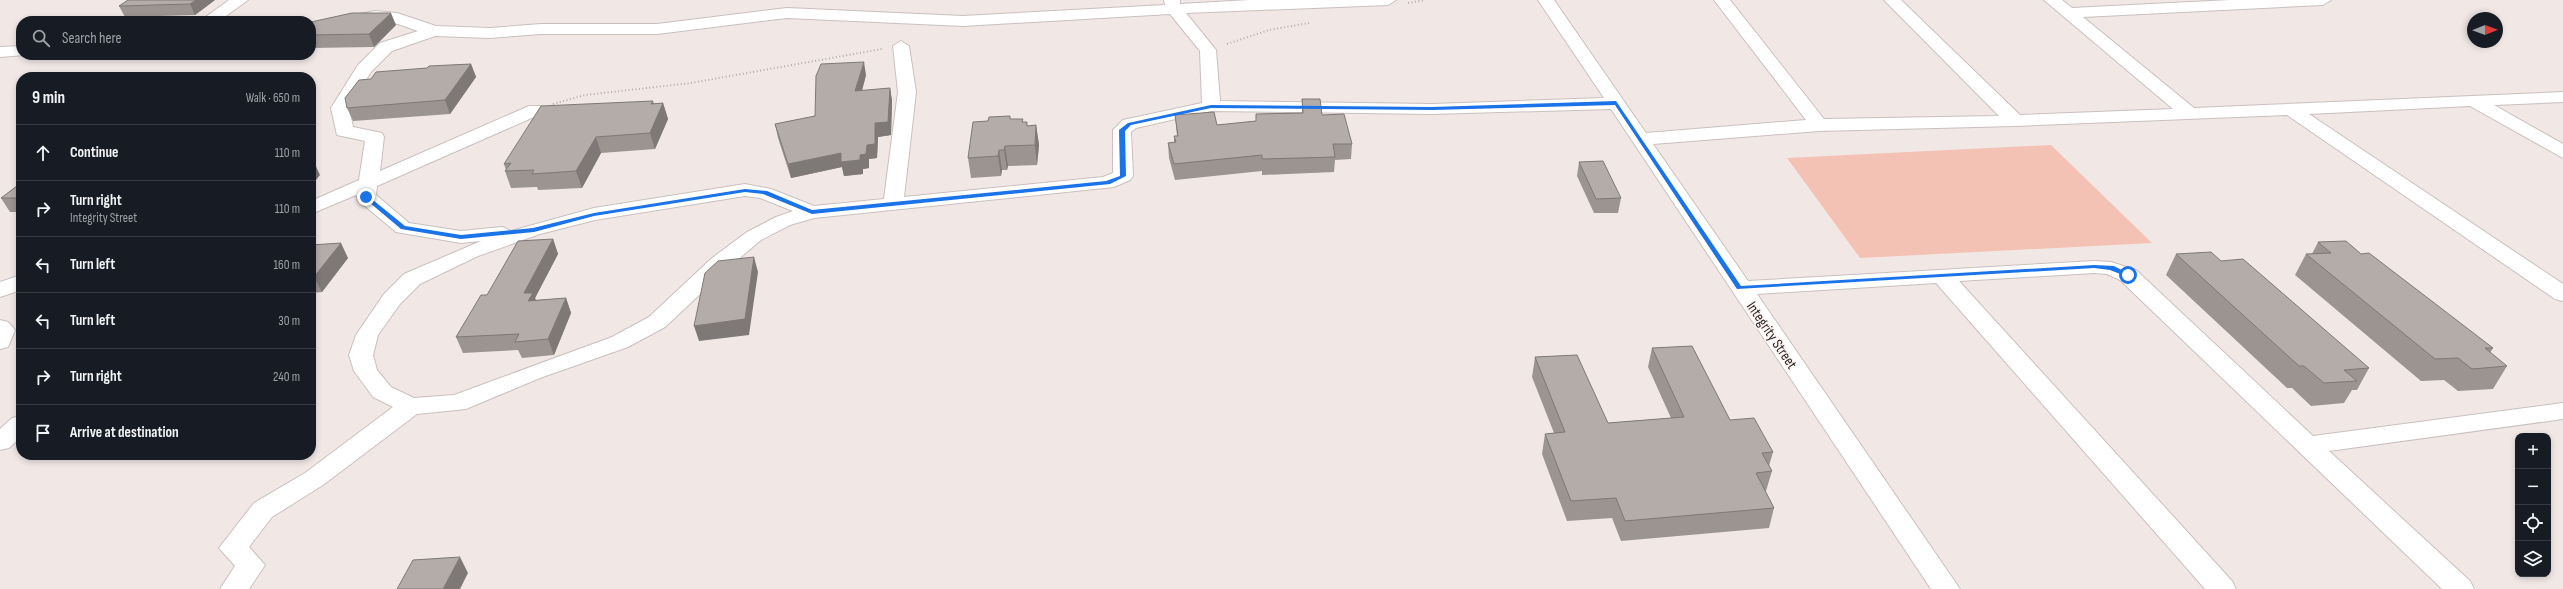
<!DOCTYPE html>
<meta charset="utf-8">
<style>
:root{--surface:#171b24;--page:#20242c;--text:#f1f3f6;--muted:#9ea1a6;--line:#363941}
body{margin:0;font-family:"Sofia Sans Condensed",sans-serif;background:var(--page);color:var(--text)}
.controls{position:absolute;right:12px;bottom:12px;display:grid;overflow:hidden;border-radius:8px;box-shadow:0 2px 6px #0003}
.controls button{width:36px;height:36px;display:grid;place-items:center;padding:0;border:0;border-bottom:1px solid var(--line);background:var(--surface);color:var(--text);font:20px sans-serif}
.compass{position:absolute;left:2467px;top:12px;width:36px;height:36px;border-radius:50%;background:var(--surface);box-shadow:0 2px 6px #0003;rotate:89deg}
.stop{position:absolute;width:12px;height:12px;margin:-9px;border:3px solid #1a73e8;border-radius:50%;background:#fff}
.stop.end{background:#1a73e8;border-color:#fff;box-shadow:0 1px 4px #0008}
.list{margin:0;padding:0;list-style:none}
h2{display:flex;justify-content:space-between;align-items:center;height:52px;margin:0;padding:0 16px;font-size:17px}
h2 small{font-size:13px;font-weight:400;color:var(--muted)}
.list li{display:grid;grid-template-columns:26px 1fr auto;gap:12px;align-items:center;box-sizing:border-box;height:56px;padding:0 16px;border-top:1px solid var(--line)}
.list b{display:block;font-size:15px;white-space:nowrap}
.list p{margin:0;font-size:13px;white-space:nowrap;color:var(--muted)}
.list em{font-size:13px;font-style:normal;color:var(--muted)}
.icon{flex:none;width:22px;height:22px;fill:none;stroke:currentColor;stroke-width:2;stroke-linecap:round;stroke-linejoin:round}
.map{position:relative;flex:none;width:2563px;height:589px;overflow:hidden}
.search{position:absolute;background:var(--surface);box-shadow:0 2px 6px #0003;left:16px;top:16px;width:300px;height:44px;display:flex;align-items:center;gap:10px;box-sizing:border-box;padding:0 14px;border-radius:16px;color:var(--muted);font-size:15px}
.panel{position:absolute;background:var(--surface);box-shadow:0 2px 6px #0003;left:16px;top:72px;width:300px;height:388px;border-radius:16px}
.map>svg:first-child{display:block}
</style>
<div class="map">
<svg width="2563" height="589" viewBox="0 0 2563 589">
<rect width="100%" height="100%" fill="#f1e8e6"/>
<path fill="#f3c2b4" d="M2051 145 2152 243 1860 258 1787 158Z"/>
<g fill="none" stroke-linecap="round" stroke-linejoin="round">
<g stroke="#c9c0be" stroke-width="2">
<path id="minor" d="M229 0H248L219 21H200Z
M1164 0H1180V4L1249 0H1396L1388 5 1186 13 1216 50 1220 101 1432 104 1604 98 1538 0H1554L1646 133 1806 120 1714 0H1730L1824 119 1999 116 1884 0H1901L2020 115 2173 109 2044 0H2062L2072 8 2230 0H2331L2323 5 2083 17 2194 108 2563 92V102L2494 105 2563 144V158L2470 106 2309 114 2563 284V301L2555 299 2287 115 2015 126 1819 131 1653 144 1748 281 2094 261 2111 262 2136 270 2313 436 2563 403V419L2329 451 2470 581 2474 589H2442L2120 280 2107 274 2094 273 1959 281 2232 581 2236 589H2205L1936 283 1757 294 1960 589H1931L1611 109 1432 114 1211 111 1136 128 1131 132 1133 176 1130 180 1114 187 814 218 790 225 761 240 728 268 665 327 628 347 540 378 466 409 417 414 323 485 272 517 249 547 265 565 249 589H220L235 566 219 548 254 503 305 473 393 407 373 397 354 371 349 355 356 335 384 294 404 274 481 241 461 243 396 232 359 201 356 195 311 214V201L359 180 365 141 337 135 331 108 358 65 380 43 418 31 395 23 375 21 311 34V24L375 11 397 13 436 26 490 28 541 24H657L787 8 963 16 1165 5ZM1170 14 1200 51 1202 103 1123 120 1113 130V173L1103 177 904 197 916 92 909 46 901 41 893 46 898 92 884 199 814 206 771 189 745 184 594 208 511 231 502 227 461 231 409 223 376 195 377 186 541 114 544 110 541 106H529L380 171 384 137 382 133 353 127 349 108 371 72 392 51 435 36 490 38 541 34H657L787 18 963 26ZM745 196 760 198 793 211 776 217 747 232 712 258 649 317 612 337 454 395 414 398 391 387 377 370 373 355 378 335 400 304 420 284 478 256 540 234 595 220Z
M21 46V55H25L0 57V47Z
M21 275V290L0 297V282Z
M0 320 8 322 15 330 8 347 0 349Z
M21 416V437L9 448 0 450V429L12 418Z"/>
</g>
<path stroke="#b4adab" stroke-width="2" stroke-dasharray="1 2.5" stroke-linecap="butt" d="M1408 3 1425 0
M1227 44 1269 30 1309 23
M553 104 585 95 691 83 882 49"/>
<use href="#minor" fill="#fff" fill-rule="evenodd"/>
</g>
<path fill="#9b9491" d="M215 0 195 15 125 17 119 6Z
M311 22 396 25 374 47 311 48Z
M471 64 476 77 450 114 353 121 347 108 371 79 427 68Z
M866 75 862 91 890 88 892 101 891 135 878 137 877 158 869 159V168L863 169V174L844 176 842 167 791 178 778 138 775 124 815 116Z
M1302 99 1322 115 1352 144 1351 159 1335 160 1334 172 1262 175V171L1175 180 1169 158 1168 143 1174 142V136H1177L1175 115 1217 125 1256 121V114L1302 113Z
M663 103 668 119 655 149 601 153 582 188 538 190 537 187 511 188 505 171 506 170 504 164 654 104Z
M1011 119H1023V122L1028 126 1036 125 1039 145 1037 165 1008 166 1007 170H1002L1001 176 971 178 968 158Z
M1579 162 1621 198 1618 213H1594L1577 176Z
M21 183V212H10L1 198Z
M553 239 558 254 535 298 536 300 566 298 571 313 554 355 522 358 518 350 463 353 456 337 487 295Z
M2318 242 2361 254 2493 348 2490 353 2507 366 2493 389 2458 391 2444 380 2421 381 2295 275 2306 254H2312Z
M311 245 348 258 322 292 311 293Z
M2176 254 2221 261 2369 368 2357 390H2352L2344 403 2311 406 2292 388H2287L2166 275Z
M1652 348 1730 420 1773 452 1769 466 1772 471 1766 491H1765L1774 508 1769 528 1621 541 1612 518 1567 521 1542 454 1545 434 1554 433 1532 377 1535 357 1608 423 1671 418 1648 367Z"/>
<path fill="#7e7876" d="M196 0H215L195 15 190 4Z
M391 13 396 25 374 47 369 34Z
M864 62 866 75 858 105 855 91Z
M471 64 476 77 450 114 445 100Z
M890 88 892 101 891 135 878 137 877 158 869 159V168L863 169V174L844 176 842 167 791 178 788 164 841 153 860 155 867 145Z
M653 101 657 117 663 103 668 119 655 149 650 133 651 104Z
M1036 125 1039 145 1037 165 1035 145Z
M596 137 601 153 582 188 576 171Z
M1005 146 1008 166 1007 170 1004 150Z
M999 150 1002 170 1001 176 998 156Z
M313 160 320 175 311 186V163Z
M553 239 558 254 535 298 538 308 534 316 524 293Z
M341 243 348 258 322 292 314 277Z
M754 257 758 272 749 335 699 341 694 326Z
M566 298 571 313 554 355 548 339Z
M311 394 313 399 311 402Z
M460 557 468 573 460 589H443Z"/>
<path fill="#b4aca9" stroke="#7e7876" d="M128 0H196L190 4 119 6Z
M352 13H391L369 34 311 35V22Z
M864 62 855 91 890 88 888 122 875 123V144L867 145 866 154 860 155V160L841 162V153L788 164 775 124 815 116 816 76 821 64Z
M471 64 445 100 347 108 345 98 359 80 371 79 376 72 427 68 429 66Z
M1302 99H1320L1322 115 1344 114 1352 144H1333L1335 157 1262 159V155L1174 164 1168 143 1176 142 1174 136H1178L1175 115 1214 112 1217 125 1256 121V114L1303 113Z
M653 101 651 104 663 103 650 133 596 137 576 171 532 174 534 170 505 171 511 163 504 164 541 106Z
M1010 116V119H1023L1022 122H1027V126L1036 125 1035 145 1005 146 1004 150H999L998 156 968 158 973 122 988 121 989 117Z
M1603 161 1621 198 1596 199 1579 162Z
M21 183V198H1Z
M553 239 524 293H533L528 301 566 298 548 339 515 342 519 334 456 337 481 295H487L518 241Z
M2346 241 2361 254 2369 253 2493 348H2485L2507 366 2472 369 2458 358 2435 359 2306 254 2331 253 2318 242Z
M341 243 314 277H311V245Z
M2211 252 2221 261 2243 259 2369 368 2344 370 2357 381 2324 383 2304 366H2299L2176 254Z
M754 257 745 319 694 326 705 273 718 261Z
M1692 346 1730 420 1754 418 1773 452 1762 453 1772 471 1756 473 1774 508 1625 521 1616 498 1571 501 1545 434 1565 432 1535 357 1577 355 1608 423 1684 417 1652 348Z
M460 557 443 589H397L413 560Z"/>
<path fill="#1a73e8" d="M1616 101 1741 286 2094 265 2114 266 2131 275 2128 277 2110 270 2094 268 1737 289 1615 105 1432 110 1211 108 1131 125 1125 131 1126 176 1110 184 812 214 763 194 745 192 594 216 534 232 461 239 401 229 363 197 368 196 405 226 461 235 533 228 594 213 745 189 767 191 812 210 1106 181 1120 176 1119 130 1128 123 1211 105 1432 107Z"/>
<g text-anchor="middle" stroke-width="3" stroke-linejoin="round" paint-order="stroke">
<g font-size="15" fill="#292625" stroke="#fef5f3">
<text transform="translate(1772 335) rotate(56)" y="5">Integrity Street</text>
</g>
</g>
</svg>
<div class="controls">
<button>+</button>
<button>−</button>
<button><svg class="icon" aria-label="locate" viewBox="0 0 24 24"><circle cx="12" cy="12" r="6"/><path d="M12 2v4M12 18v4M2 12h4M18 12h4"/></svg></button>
<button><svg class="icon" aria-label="layers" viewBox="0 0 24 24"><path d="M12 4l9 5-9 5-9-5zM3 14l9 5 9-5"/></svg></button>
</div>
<svg class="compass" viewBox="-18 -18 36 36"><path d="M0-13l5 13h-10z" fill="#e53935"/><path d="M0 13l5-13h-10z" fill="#9ea1a6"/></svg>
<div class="stop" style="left:2128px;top:275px"></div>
<div class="stop end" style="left:366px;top:197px"></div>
<div class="search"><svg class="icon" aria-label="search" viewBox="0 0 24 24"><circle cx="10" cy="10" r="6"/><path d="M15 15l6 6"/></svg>Search here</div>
<section class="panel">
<h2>9 min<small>Walk · 650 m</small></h2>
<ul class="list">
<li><svg class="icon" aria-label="ahead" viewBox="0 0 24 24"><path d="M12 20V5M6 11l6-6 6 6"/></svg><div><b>Continue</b></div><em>110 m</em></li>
<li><svg class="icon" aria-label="right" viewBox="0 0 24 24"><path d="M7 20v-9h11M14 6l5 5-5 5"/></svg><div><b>Turn right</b><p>Integrity Street</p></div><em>110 m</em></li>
<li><svg class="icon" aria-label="left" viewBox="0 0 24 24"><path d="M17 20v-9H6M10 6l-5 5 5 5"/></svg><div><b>Turn left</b></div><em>160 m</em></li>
<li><svg class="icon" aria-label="left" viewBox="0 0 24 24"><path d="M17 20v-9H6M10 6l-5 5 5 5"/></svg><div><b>Turn left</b></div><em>30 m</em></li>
<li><svg class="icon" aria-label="right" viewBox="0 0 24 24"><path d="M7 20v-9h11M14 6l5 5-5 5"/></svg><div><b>Turn right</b></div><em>240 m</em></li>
<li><svg class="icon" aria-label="arrive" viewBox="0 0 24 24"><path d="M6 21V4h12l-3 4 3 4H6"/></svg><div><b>Arrive at destination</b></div></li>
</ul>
</section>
</div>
